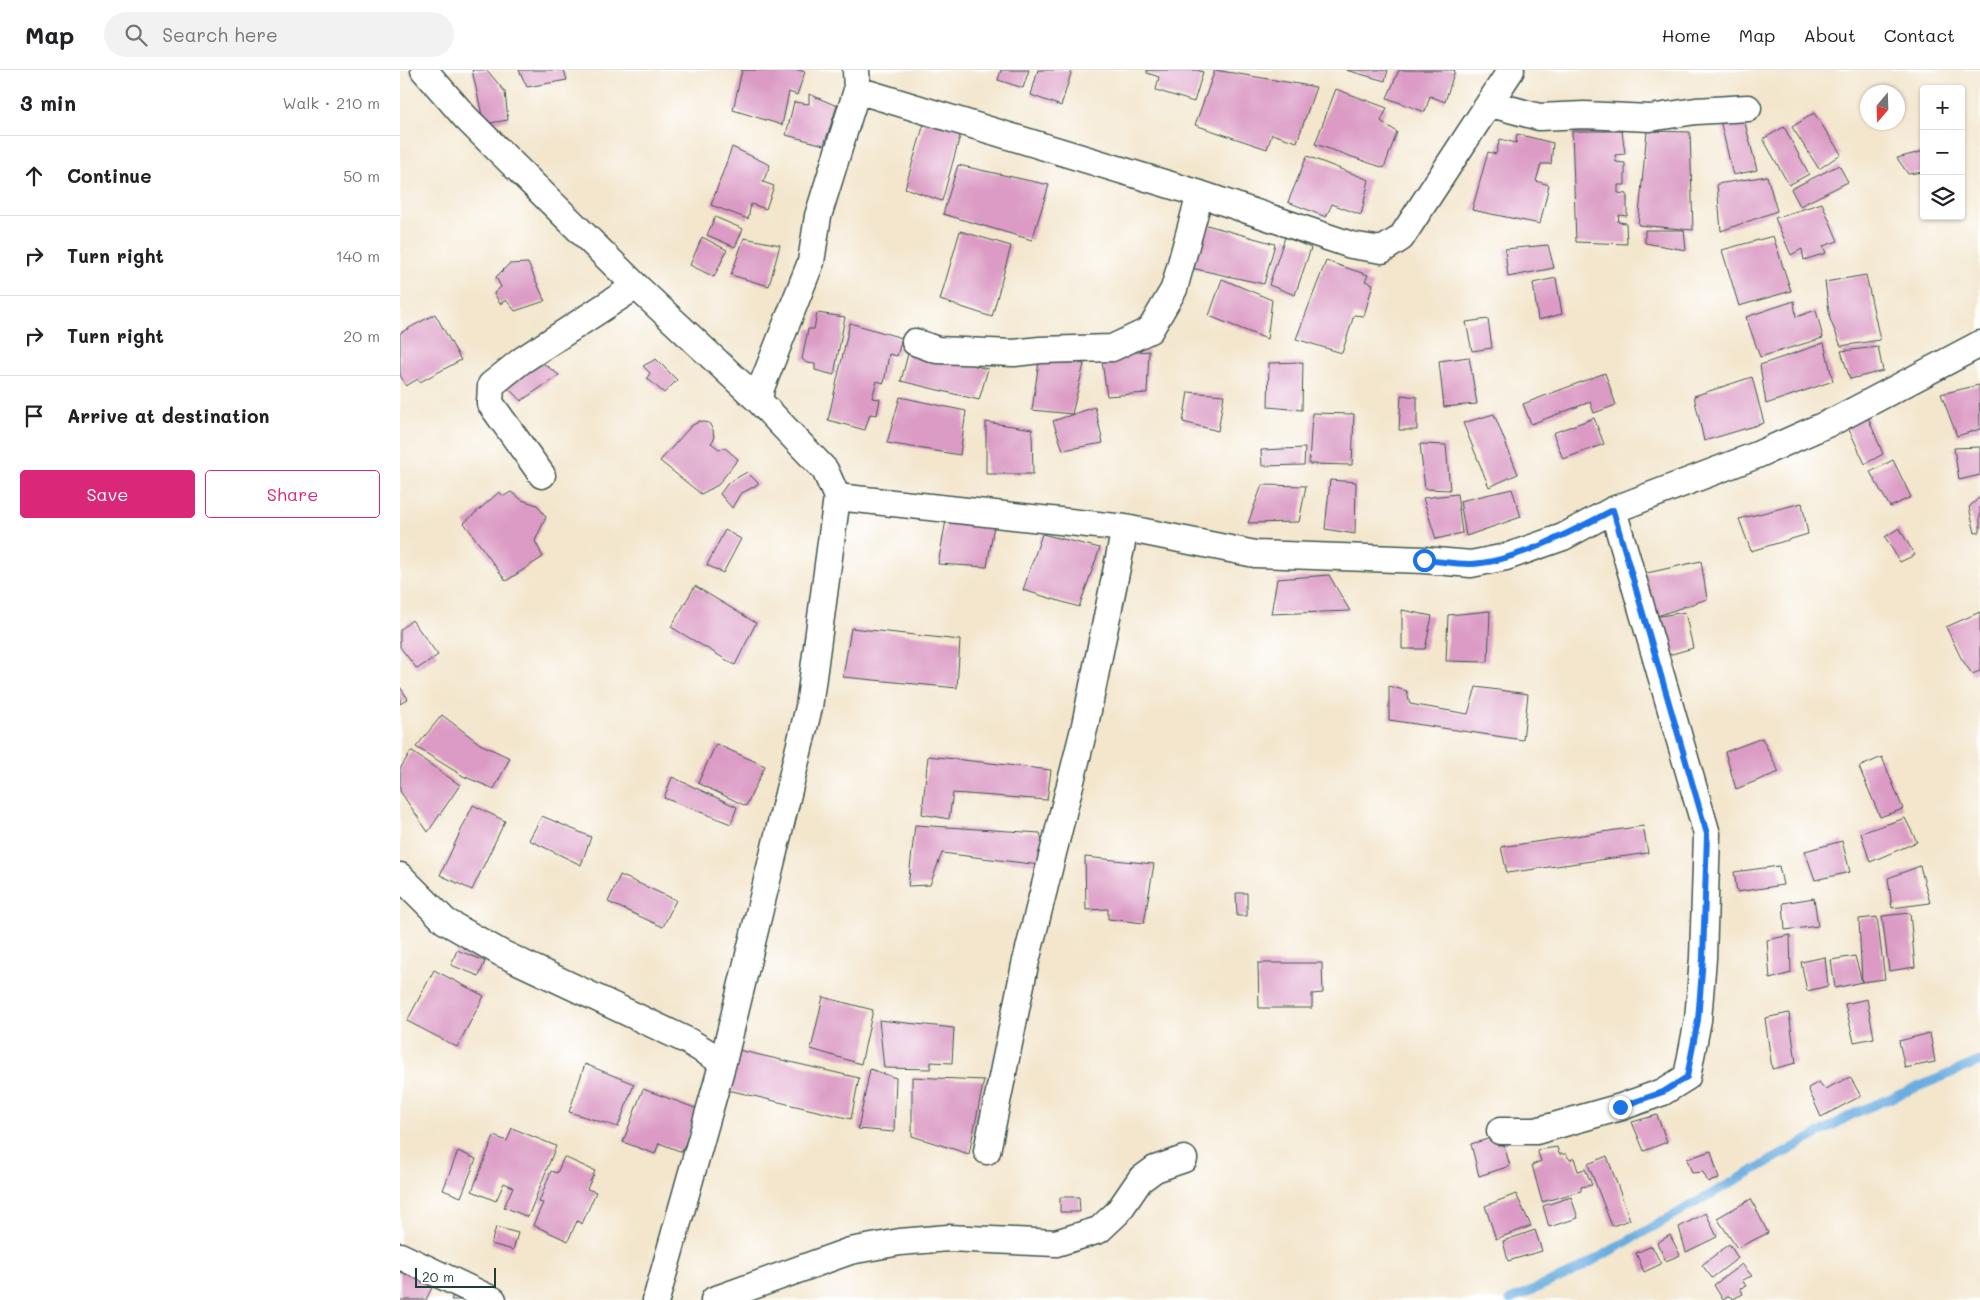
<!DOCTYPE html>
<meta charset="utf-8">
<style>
:root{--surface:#fff;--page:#f2f2f2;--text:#202124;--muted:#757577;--line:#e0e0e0;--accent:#db2777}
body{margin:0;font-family:Mali,sans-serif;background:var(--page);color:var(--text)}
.controls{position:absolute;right:15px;top:15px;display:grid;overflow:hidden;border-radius:5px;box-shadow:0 1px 4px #0004}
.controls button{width:45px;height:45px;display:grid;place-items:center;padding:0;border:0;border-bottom:1px solid var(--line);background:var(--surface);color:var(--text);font:25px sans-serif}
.compass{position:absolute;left:1460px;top:15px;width:45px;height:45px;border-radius:50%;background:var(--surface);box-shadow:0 1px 4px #0004;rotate:199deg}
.scale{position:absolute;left:15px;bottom:12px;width:81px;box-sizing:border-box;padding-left:5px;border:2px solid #1f3d34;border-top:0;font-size:14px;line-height:18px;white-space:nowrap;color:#1f3d34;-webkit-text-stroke:4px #fff;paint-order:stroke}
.stop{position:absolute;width:15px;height:15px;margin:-11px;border:4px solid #1a73e8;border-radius:50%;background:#fff}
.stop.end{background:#1a73e8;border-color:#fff;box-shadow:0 1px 5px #0008}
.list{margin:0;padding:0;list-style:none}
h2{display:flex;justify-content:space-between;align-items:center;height:65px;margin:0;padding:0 20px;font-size:21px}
h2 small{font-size:16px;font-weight:400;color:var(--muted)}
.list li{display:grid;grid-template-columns:32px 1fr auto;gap:15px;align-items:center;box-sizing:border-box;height:80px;padding:0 20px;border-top:1px solid var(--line)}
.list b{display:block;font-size:19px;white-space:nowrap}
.list em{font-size:16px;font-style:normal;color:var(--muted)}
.actions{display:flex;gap:10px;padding:15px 20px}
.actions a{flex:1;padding:11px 0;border:1px solid var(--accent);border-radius:5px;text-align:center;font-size:18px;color:var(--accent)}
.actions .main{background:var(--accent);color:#fff}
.icon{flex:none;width:28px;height:28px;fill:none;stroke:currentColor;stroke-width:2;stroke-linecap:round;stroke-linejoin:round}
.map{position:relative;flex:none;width:1580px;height:1230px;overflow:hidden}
header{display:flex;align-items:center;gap:30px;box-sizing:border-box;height:70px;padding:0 25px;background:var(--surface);border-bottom:1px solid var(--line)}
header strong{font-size:24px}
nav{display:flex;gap:28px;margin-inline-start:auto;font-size:18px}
.search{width:350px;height:45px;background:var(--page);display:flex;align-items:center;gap:12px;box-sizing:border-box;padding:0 18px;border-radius:28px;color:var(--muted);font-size:19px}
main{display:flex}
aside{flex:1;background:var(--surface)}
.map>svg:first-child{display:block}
</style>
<header>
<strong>Map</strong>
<div class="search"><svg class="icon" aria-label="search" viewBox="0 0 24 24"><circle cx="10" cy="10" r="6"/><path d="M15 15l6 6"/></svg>Search here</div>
<nav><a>Home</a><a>Map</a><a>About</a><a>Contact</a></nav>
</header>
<main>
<aside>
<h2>3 min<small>Walk · 210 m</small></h2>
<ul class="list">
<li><svg class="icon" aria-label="ahead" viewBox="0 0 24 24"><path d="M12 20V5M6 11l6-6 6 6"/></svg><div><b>Continue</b></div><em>50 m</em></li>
<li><svg class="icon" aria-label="right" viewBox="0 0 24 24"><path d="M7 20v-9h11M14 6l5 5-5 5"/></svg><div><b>Turn right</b></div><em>140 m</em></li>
<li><svg class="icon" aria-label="right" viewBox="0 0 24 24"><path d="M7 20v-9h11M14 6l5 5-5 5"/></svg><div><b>Turn right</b></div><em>20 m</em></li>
<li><svg class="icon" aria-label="arrive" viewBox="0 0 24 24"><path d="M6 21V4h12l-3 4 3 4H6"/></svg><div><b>Arrive at destination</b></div></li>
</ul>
<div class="actions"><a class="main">Save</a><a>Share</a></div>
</aside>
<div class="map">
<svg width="1580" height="1230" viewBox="0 0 1580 1230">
<rect width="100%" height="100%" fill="#fff"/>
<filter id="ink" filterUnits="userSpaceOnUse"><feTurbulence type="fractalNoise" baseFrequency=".02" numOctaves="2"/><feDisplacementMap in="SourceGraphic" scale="10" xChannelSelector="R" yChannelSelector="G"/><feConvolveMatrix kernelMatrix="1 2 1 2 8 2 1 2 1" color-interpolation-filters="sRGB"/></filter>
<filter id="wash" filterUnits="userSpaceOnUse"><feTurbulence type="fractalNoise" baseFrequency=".0096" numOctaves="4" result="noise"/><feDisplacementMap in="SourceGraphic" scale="20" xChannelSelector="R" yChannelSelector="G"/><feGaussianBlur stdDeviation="1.12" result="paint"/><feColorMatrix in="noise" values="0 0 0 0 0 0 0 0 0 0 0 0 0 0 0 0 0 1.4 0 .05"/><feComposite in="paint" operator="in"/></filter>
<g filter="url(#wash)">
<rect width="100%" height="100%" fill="#f3e6cd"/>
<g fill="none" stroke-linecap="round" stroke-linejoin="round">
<path stroke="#6bade0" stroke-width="9" d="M1110 1230 1171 1203 1455 1043 1580 991"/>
</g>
<g id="blocks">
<path fill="#db9bc5" d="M72 0H87L105 22 108 50 84 54Z
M119 0H164L167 10 127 17Z
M342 0H399L405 2 397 25 389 22 382 55 333 40Z
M601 0H629L623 18 598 10Z
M638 0H672L661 36 631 25Z
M747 0H798L803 2 794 32 756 20 759 7 747 3Z
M815 0 916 17 897 72 872 64 867 79 795 55Z
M946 0H988L985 11Z
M999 0H1055L1045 32 1030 26 1025 42 987 28Z
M936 19 987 38 981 51 997 62 984 98 915 74Z
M409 24 437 36 424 75 386 65 394 32 409 34Z
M1414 43 1441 84 1419 99 1392 57Z
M526 47 562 59 542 131 505 118Z
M1344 49 1357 100 1333 105 1321 54Z
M1384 57 1409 104 1389 115 1363 69Z
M1172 61H1222L1225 84 1215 85 1216 92 1225 93V115H1218V123L1227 124V146L1219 145 1218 152 1226 153 1227 174 1176 172Z
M1247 61 1290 62 1293 160 1238 155Z
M1117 64 1153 73 1151 94H1141L1136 111 1149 115 1140 154 1072 140 1088 82 1096 84 1100 69 1116 73Z
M332 77 370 95 363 112 374 116 366 139 351 134 348 149 311 135Z
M1524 81V102L1508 104 1497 88Z
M907 86 969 110 961 145 932 134 926 147 888 132Z
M558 95 649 115 632 170 543 144Z
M1439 95 1448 112 1400 136 1391 119Z
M1367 106 1377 141 1321 161 1317 114Z
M1422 133 1438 171 1423 176 1426 183 1404 190 1402 179 1391 185 1375 148Z
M315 147 343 159 335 177 307 165Z
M796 152 875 174 864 214 791 198Z
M1245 160H1284L1286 180 1245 173Z
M560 161 611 176 592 247 540 230Z
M1373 166 1391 221 1339 236 1322 180Z
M302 167 327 180 314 207 290 195Z
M885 167 911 178 895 225 869 215Z
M344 168 380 175 369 216 331 205Z
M1148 175 1154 198 1108 207 1105 179Z
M926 191 968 205 965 211 973 214 964 246 954 245 942 283 896 269Z
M128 193 145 231 115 241 106 230 100 234 94 223 101 217 96 207 109 194Z
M1466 205 1480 270 1441 276 1430 249 1425 212Z
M1156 208 1162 244 1138 250 1133 213Z
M822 209 872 230 867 269 809 246Z
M1394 231 1396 247 1416 240 1423 268 1360 287 1346 247Z
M417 243 445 247 434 305 415 300V294L407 293 402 289 408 259H414Z
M35 244 61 290 20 312 18 309 6 316 0 305V263Z
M1088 249 1092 278 1072 281 1066 252Z
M450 253 502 268 497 286 489 284 484 313 477 311 472 328 480 329 477 345 470 344 465 360 428 350Z
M1424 273 1433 311 1366 334 1360 295Z
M1478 277 1483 301 1450 309 1441 281Z
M509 280 588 299 579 330 501 311Z
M749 281 747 323 707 326 701 285Z
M640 284 684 294 672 344 632 340Z
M1069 287 1077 334 1044 337 1039 291Z
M256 289 277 310 264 323 247 308 250 303 243 296Z
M140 291 159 305 121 331 99 309Z
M903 292 902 340 868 337 869 293Z
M1205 303 1216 335 1194 343 1190 332 1131 354 1123 334Z
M1352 307 1364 353 1304 371 1294 326Z
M1579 315 1580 359 1557 366 1541 324Z
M788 322 824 325 818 361 783 352Z
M1001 325 1017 327V360H999Z
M500 327 566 341 560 385 487 373Z
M695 337 703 373 663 380 653 351Z
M912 343 954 344 952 395 909 394Z
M1094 344 1118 404 1089 417 1063 353Z
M1467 345 1483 384 1465 394 1446 353Z
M1194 348 1204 374 1163 389 1153 363Z
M300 351 309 353 313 360 314 369 311 373 319 379 325 378 338 389 318 415 301 424 260 391 291 356Z
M586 352 632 359 633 404H586Z
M1020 374 1046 375 1050 420 1025 419Z
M1580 377V405L1559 410 1554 378Z
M905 378 904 395 862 396 861 380Z
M1493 390 1511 427 1490 437 1470 402Z
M347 402 359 414 340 424 332 438 320 424 328 413Z
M930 410 956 412 955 464 925 459Z
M862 415 906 416 899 452 848 453Z
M1112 419 1121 447 1066 466 1060 431Z
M99 422 104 426 111 422 122 430 137 435 146 447 135 471 143 487 106 511 64 453Z
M1057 424 1062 463 1036 469 1023 428Z
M1580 427V462L1575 463 1569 437Z
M1402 433 1408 464 1351 481 1339 449Z
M547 445 595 449 587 497 538 494Z
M1499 458 1515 485 1500 492 1485 467Z
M325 460 341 469 323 503 307 495Z
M642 464 700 478 679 537 623 520Z
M1301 491 1307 529 1254 547 1238 505Z
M929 505 950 541 871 544 877 509Z
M295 516 356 553 335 595 271 557Z
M1002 540 1032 546 1025 579H1002Z
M1090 541 1088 592 1046 591 1048 545Z
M1285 542 1293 578 1265 586 1254 547Z
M1580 542V601L1572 604 1561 588 1546 557Z
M12 550 38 585 17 599 0 577V560Z
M451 558 560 570 557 618 443 607Z
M989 616 1007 621 1010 634 1068 644 1076 617 1128 624 1123 670 989 650Z
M0 617 8 629 0 634Z
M42 645 80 674 110 688 94 719 63 706 16 677Z
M1362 668 1379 702 1336 719 1325 682Z
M316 674 365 696 346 736 298 713Z
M11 681 60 715 28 762 0 721V699Z
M528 686 651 700 647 730 553 723 549 749 522 744Z
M1482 687 1503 739 1480 747 1459 697Z
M272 707 337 737 331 754 264 728Z
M73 735 105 751 72 820 40 805Z
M142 746 191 767 181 795 129 770Z
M1505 748 1517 772 1470 792 1461 763Z
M515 755 640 763 648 796 542 783 530 815 508 816Z
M1243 756 1248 783 1107 803 1101 777Z
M1442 771 1450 802 1415 810 1405 781Z
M685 787 754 794 744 853 708 849V839L686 840Z
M1379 796 1383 815 1337 822 1334 802Z
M1520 796 1530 833 1492 838 1488 808Z
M220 805 276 830 263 857 208 832Z
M836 823H847V846H837Z
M1414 828 1418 856 1385 860 1383 833Z
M1510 843 1515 897 1489 901 1482 846Z
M1477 847 1485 909 1462 912 1459 849Z
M1390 865 1391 903 1370 909 1367 870Z
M57 880 85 891 79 906 51 895Z
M1455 886 1462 912 1435 918 1431 890Z
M1425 887 1428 916 1407 921 1401 892Z
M858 893H922L923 923 912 924V938H859Z
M34 900 84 926 57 977 7 951Z
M423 927 473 940 461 994 411 979Z
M1467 929 1474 968 1454 972 1445 934Z
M1389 943 1396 993 1372 999 1365 948Z
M479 950 554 958 552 993 531 992V999L484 998Z
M1530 963 1535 992 1505 998 1499 971Z
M334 979 459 1008 451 1049 328 1020Z
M185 994 234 1014 218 1057 169 1042Z
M470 999 496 1008 494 1062 458 1059Z
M512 1007 584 1010 569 1084 512 1066Z
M1450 1007 1461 1026 1421 1047 1408 1018 1419 1012 1425 1019Z
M243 1019 298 1039 282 1082 259 1073 255 1084 223 1072Z
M1257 1045 1267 1072 1244 1081 1232 1052Z
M112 1058 156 1076 128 1147 104 1137 113 1117 104 1113 96 1131 72 1121 94 1066 107 1071Z
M1101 1065 1110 1096 1079 1106 1071 1074Z
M1157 1077 1159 1084H1166L1170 1090 1174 1088 1178 1101 1185 1099 1192 1115 1181 1117V1121L1142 1132 1132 1095 1141 1091 1137 1080Z
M58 1081 76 1089 61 1127 43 1120Z
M1311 1081 1319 1109 1308 1112 1303 1102 1292 1103 1287 1089Z
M1207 1086 1230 1150 1212 1156 1188 1094Z
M164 1087 195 1101 187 1119 196 1122 182 1154 177 1151 168 1171 133 1155 143 1133 139 1132 151 1101 157 1103Z
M1116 1124 1131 1156 1096 1169 1085 1136Z
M660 1127H679L680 1142H660Z
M1171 1127 1178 1148 1149 1157 1143 1136Z
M1351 1129 1368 1163 1337 1178 1317 1148Z
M1306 1143 1317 1167 1286 1182 1279 1157Z
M96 1157 118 1163 113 1180 91 1174Z
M1135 1160 1142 1181 1108 1191 1103 1171Z
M1270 1165 1280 1185 1266 1191 1257 1173Z
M1329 1174 1338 1188 1312 1208 1302 1195Z
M1252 1176 1261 1194 1244 1202 1236 1183Z
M1342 1194 1352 1206 1342 1210 1346 1216 1340 1218 1343 1224 1333 1229 1329 1226 1323 1230 1314 1215Z
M0 1200 37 1207 26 1230H0Z
M53 1226 63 1230H51Z"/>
</g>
</g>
<g filter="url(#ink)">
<use href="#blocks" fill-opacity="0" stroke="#3f564b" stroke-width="1"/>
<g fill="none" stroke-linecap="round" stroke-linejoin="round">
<g stroke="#3f564b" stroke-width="29">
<path id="street" d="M24 0 66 48 236 216 359 331 425 400 437 427 409 637 323 992 256 1230
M457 20 800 124 951 175 982 180 1001 168 1111 0
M1091 34 1139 47 1184 45 1250 48 1296 41 1348 38
M515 272 537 280 614 283 640 280 712 278 750 260 774 219 800 124
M359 331 361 318 411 192 418 146 457 20 456 0
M142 405 90 333 91 315 121 291 236 216
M437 427 725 458 855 484 1024 490 1071 494 1106 487 1163 467 1213 440 1357 385 1436 350 1580 274
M0 806 45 851 101 883 288 971 323 992
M1100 1061H1136L1221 1037 1263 1022 1287 1007 1298 950 1303 888 1307 764 1213 440
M587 1081 625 895 685 655 725 458
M0 1186 93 1230
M314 1230 450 1181 500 1172 548 1168 656 1173 699 1160 718 1142 740 1110 755 1099 784 1089"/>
</g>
<use href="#street" stroke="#fff" stroke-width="26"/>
</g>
</g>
<g fill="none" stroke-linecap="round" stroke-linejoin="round" filter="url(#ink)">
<path stroke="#1a73e8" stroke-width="6" d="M1024 490C1039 491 1054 494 1070 494 1113 493 1175 460 1213 440L1307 764 1303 888 1298 950 1287 1007 1263 1022 1220 1037"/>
</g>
</svg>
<div class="controls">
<button>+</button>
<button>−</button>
<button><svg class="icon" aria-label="layers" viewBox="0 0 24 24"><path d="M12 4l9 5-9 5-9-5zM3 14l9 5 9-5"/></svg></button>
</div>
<svg class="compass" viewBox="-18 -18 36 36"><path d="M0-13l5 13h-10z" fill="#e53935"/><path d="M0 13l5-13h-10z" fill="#757577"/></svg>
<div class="scale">20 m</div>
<div class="stop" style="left:1024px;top:490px"></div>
<div class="stop end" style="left:1220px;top:1037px"></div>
</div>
</main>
